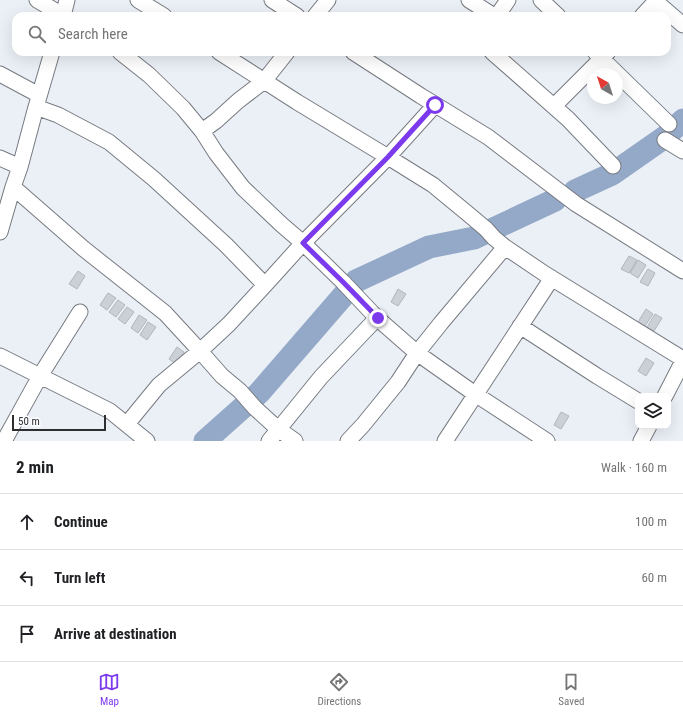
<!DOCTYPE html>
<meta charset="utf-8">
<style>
:root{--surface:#fff;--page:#f6f6f6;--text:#202124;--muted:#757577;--line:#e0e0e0;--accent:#7c3aed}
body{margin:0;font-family:"Roboto Condensed",sans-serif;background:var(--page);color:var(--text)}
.controls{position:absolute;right:12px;bottom:12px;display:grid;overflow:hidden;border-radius:8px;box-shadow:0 4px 16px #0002}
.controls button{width:36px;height:36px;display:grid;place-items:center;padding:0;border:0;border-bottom:1px solid var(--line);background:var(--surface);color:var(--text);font:20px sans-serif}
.compass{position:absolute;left:587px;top:68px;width:36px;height:36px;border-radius:50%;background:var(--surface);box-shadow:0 4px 16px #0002;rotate:321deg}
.scale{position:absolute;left:12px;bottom:10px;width:94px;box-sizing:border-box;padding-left:4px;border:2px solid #2c2e30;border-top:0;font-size:11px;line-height:14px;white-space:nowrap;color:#2c2e30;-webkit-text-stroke:3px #fcfdfe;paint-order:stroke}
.stop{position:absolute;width:12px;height:12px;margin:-9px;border:3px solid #7c3aed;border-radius:50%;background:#fff}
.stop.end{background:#7c3aed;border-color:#fff;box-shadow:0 1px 4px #0008}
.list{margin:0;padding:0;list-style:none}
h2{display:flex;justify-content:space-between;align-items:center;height:52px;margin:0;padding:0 16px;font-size:17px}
h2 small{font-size:13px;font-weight:400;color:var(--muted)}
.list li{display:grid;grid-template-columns:26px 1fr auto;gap:12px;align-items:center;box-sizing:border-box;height:56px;padding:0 16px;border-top:1px solid var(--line)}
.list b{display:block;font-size:15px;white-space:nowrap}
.list em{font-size:13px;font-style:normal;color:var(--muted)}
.icon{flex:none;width:22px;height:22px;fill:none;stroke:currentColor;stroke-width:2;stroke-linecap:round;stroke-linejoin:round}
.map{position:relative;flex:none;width:683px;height:441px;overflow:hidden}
.search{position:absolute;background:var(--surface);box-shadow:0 4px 16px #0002;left:12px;right:12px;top:12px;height:44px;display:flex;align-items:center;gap:10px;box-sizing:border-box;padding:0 14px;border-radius:12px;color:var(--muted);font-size:15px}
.sheet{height:220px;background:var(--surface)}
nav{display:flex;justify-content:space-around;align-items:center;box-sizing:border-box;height:56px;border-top:1px solid var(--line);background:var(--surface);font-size:11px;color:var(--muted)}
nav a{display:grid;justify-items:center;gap:2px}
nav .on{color:var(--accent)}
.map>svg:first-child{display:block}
</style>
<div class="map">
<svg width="683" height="441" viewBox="0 0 683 441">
<rect width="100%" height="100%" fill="#ebf0f7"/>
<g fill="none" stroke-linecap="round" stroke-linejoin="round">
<path stroke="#94a9c8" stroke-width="23" d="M575 191 612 174 665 137 683 120
M205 441 259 393 356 281 429 247 474 238 555 200"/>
</g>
<path fill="#cbcfd6" stroke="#b1b5bc" d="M629 256 637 260 629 273 621 269Z
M638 260 646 265 638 278 630 273Z
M648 269 655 273 648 286 640 282Z
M78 271 85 276 77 289 69 284Z
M398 289 406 294 398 306 391 302Z
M108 293 116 298 107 310 100 305Z
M118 300 125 305 116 317 109 312Z
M127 307 134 312 125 324 118 319Z
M646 309 653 314 645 326 638 322Z
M655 314 662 318 654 331 647 327Z
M139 315 147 320 138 333 131 328Z
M148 322 156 327 147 340 140 335Z
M177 347 184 352 176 364 169 359Z
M646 358 654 363 646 376 638 371Z
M561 412 569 416 561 429 554 425Z"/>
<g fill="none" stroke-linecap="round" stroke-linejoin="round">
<g stroke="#767a80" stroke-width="17">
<path id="minor" d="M37 0 64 16
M138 0 164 16
M272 0 297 16
M469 0 494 16
M541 0 558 16
M654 0 683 25
M63 16 67 0
M315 16 328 0
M497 16 508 0
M642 16 656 1
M120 52 149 75 183 108 202 131 216 153 243 188 282 225 303 243 343 282 377 318 417 353 475 394 547 441
M353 52 421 96 488 137 576 204 683 271
M492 52 568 119 613 166
M595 52 669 124
M0 74 39 95
M435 105 388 157 433 185 467 213 486 229 494 238 505 247 545 274 683 359
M554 106 608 52
M36 107 58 115 109 142 154 179 226 245 265 285 303 243 388 157 297 102 219 52
M202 131 216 121 238 101 264 81 287 52
M665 140 683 151
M0 158 20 167
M13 187 84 249 165 313 200 351 229 324 265 285
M0 232 13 187 20 167 36 107 52 52
M520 326 597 376 638 401
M0 356 110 411 147 441
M665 396 683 361
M127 424 159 385 200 351 222 376 240 391 255 408 278 429 295 441
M4 441 40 376 80 312
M269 441 321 377 377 318
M348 441 363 425 398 382 417 353 441 323 505 247
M445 441 552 278
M641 441 649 426"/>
</g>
<use href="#minor" stroke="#fff" stroke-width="15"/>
</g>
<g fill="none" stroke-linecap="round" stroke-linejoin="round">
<path stroke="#7c3aed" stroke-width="5" d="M378 318 343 282 303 243 388 157 435 105"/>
</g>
</svg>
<div class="controls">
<button><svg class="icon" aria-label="layers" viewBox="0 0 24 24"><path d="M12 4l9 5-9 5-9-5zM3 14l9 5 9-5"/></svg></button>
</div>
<svg class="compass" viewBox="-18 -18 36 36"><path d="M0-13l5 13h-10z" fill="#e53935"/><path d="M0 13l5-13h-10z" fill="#757577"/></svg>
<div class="scale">50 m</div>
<div class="stop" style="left:435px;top:105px"></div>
<div class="stop end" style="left:378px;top:318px"></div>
<div class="search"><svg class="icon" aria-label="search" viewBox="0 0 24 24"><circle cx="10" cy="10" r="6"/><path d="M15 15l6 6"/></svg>Search here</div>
</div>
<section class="sheet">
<h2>2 min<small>Walk · 160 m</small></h2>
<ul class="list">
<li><svg class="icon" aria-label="ahead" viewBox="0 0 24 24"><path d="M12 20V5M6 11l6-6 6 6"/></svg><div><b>Continue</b></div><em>100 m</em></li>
<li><svg class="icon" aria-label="left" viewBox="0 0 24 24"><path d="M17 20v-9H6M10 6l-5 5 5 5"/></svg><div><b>Turn left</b></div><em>60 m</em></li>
<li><svg class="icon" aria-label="arrive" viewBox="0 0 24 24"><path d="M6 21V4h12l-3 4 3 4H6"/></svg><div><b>Arrive at destination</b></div></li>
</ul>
</section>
<nav>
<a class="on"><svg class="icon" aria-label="map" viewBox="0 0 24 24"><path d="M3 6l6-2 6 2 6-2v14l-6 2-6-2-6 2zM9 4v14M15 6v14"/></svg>Map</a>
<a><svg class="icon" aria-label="directions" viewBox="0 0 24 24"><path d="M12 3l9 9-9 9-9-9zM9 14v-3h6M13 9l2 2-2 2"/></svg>Directions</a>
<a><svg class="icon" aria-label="saved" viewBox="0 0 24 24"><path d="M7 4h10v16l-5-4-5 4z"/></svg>Saved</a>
</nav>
